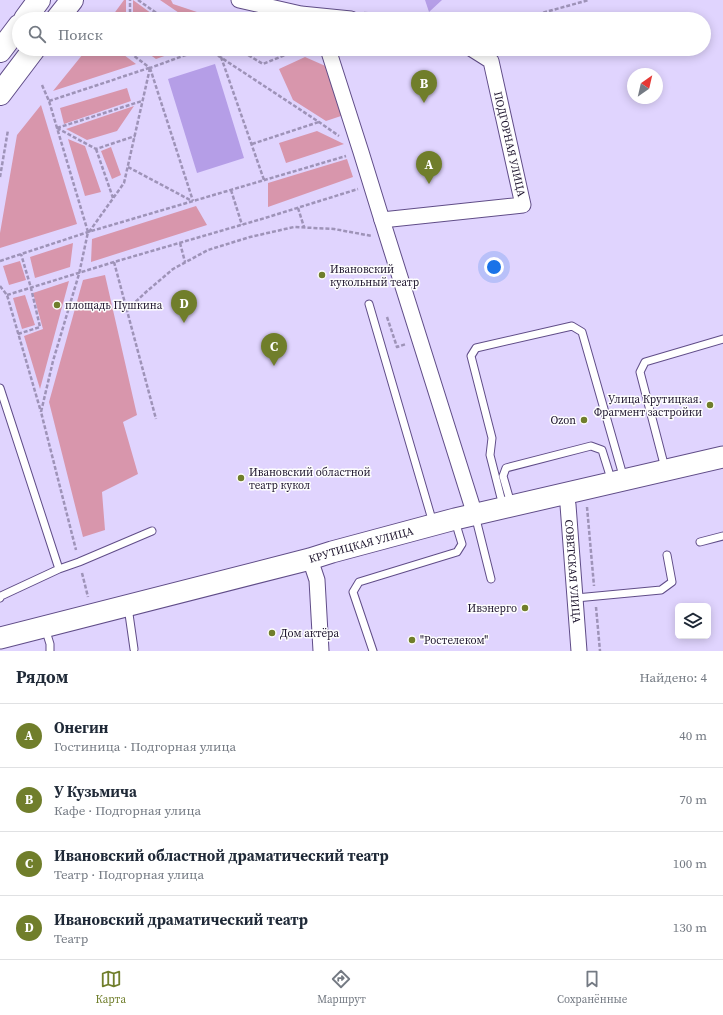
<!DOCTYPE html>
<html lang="ru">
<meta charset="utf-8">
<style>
:root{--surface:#fff;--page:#f2f2f3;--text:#1f2937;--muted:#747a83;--line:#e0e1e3;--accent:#707e2b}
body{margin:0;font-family:"Source Serif 4",serif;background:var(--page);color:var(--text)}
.controls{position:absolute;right:12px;bottom:12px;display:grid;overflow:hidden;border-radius:6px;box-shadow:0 2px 10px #0003}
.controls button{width:36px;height:36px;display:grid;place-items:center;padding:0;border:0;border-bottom:1px solid var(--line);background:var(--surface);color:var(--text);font:20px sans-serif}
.compass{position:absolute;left:627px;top:68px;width:36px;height:36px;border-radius:50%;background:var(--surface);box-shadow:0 2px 10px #0003;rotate:34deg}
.you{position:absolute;left:494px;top:267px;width:14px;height:14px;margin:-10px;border:3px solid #fff;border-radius:50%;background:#1a73e8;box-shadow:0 0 0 6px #1a73e833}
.badge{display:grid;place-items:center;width:26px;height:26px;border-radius:50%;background:var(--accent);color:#fff;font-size:13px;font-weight:700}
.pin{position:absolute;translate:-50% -33px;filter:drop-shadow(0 1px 2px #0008)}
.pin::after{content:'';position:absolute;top:21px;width:14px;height:12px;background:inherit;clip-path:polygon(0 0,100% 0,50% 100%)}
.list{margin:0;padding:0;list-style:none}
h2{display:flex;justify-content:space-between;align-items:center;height:52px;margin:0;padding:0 16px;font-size:17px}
h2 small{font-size:13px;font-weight:400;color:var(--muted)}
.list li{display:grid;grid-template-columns:26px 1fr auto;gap:12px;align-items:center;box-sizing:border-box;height:64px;padding:0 16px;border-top:1px solid var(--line)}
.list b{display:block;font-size:15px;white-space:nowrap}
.list p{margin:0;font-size:13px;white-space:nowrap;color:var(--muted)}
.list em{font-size:13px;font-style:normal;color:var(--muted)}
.icon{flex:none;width:22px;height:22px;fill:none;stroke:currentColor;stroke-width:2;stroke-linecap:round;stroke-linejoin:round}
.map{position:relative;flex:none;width:723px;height:651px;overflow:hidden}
.search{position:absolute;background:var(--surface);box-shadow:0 2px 10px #0003;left:12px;right:12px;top:12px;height:44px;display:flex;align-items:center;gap:10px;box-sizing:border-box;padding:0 14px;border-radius:22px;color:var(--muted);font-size:15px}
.sheet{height:308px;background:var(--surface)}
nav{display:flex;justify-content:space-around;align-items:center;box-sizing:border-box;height:56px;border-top:1px solid var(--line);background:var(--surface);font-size:11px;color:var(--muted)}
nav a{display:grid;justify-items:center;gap:2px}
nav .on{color:var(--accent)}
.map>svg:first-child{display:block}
</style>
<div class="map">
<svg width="723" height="651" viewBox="0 0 723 651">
<rect width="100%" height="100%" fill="#e0d4fe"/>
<path fill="#d896ac" d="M124 0H126V19H110Z
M133 0 159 19H133Z
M160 0H171L173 4 218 19H188Z
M87 49H116L136 64 53 91Z
M142 49H184L156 59Z
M305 57 330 68 344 115 326 121 293 100 279 69Z
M127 88 131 101 64 124 60 108Z
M41 105 77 224 0 248V233L17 135Z
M134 106 117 131 87 140 66 129Z
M317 131 344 144 286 163 279 143Z
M68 139 85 146 101 192 85 196Z
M111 147 121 175 112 179 101 151Z
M347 159 353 177 268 207V183Z
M196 206 207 225 91 262 92 239Z
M73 243 70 267 35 278 30 257Z
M20 261 26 280 9 285 3 266Z
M105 275 137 415 123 422 138 474 102 492 105 530 83 537 49 402 83 280Z
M69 281 40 389 24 336 43 329 33 293Z
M25 295 35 325 22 329 13 298Z"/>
<path fill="#b59ee7" d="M425 0H442L429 12Z
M215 64 244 158 197 173 168 79Z"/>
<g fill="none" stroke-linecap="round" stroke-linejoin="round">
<g stroke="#604d88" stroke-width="9">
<path id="lane" d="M369 304 433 523
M0 388 59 569
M665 468 640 372 645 362 723 339
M511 504 503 476 506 468 591 446 602 450 612 482
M503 506 490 455 492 438 471 356 476 348 572 326 582 332 624 479
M475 515 491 579
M700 542 723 536
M0 598 1 596 59 569 79 562 152 531
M576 598 661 590 672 582 667 555
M128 607 134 649
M45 628 50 644V651
M373 651 353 592 359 582 457 552 462 544 455 521"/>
</g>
<g stroke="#604d88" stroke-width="17">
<g id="street">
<path d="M239 0 301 14 351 19"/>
<path d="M328 49 361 152 382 220 523 205 491 61 472 49"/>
<path d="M382 220 475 515"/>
<path id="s1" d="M565 493 568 505 579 651"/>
<path d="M310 559 317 580 321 651"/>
</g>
</g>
<g stroke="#604d88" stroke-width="23">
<g id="secondary">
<path id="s2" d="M0 638 310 559 332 552 455 519 723 457"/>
</g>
</g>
<g stroke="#604d88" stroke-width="24">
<path id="highway" d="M25 19 39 0
M57 19 72 0
M0 51 19 26
M0 94 34 49"/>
</g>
<path stroke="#9e93b8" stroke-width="2.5" stroke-dasharray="4 2" stroke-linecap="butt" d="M138 0 165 19
M364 13 437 19
M130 19V0
M520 19 589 0
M125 49 150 68 202 49
M208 49 319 122 339 136
M238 49 263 64 300 49
M221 57 264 180
M150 68 193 201
M42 85 49 101 88 232 79 274 53 361 41 412 76 550
M49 101 149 68
M57 128 142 101
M57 128 96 149 135 136
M252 144 319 122
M96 149 113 198
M128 167 192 201
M0 177 8 130
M231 190 242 225
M298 208 304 227
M89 232 124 183 150 68
M180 243 185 262
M0 261 88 232 346 156
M114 262 156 419
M0 286 7 295 41 412
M7 295 114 262 265 218 358 189
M127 310 146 292 173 269 208 250 250 237 294 227 334 229 372 236
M387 317 397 347 406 344
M18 334 40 327 31 288 21 254
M587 507 594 586
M82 573 88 597
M596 607 600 651"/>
<use href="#lane" stroke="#fff" stroke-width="7"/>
<use href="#street" stroke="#fff" stroke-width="15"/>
<use href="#secondary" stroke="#fff" stroke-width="21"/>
<use href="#highway" stroke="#fff" stroke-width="22"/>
</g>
<g fill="#707e2b" stroke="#fdfdfd" stroke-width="1.5">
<circle cx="322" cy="275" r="4"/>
<circle cx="57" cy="305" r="4"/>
<circle cx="710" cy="405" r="4"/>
<circle cx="584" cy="420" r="4"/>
<circle cx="241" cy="478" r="4"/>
<circle cx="525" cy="608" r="4"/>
<circle cx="272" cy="633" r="4"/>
<circle cx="412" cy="640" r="4"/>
</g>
<g text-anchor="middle" stroke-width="3" stroke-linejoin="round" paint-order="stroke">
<g font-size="11" fill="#1d142d" stroke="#fdfdfd">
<text transform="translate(510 144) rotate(77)" y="4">ПОДГОРНАЯ УЛИЦА</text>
<text dy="4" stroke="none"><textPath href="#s2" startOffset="373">КРУТИЦКАЯ УЛИЦА</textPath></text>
<text dy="4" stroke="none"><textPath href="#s1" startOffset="79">СОВЕТСКАЯ УЛИЦА</textPath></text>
</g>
<g font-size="11" fill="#1d142d" stroke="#fdfdfd" text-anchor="start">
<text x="330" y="273">Ивановский<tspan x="330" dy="13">кукольный театр</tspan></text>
<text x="65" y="309">площадь Пушкина</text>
<text x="702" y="403" text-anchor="end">Улица Крутицкая.<tspan x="702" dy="13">Фрагмент застройки</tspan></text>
<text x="576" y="424" text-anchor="end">Ozon</text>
<text x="249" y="476">Ивановский областной<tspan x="249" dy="13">театр кукол</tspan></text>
<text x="517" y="612" text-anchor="end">Ивэнерго</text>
<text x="280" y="637">Дом актёра</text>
<text x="420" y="644">"Ростелеком"</text>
</g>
</g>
</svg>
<div class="controls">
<button><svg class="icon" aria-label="layers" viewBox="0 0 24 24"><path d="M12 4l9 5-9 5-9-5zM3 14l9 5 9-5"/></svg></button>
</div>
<svg class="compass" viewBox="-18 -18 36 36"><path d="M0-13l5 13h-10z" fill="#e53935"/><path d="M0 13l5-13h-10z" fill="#747a83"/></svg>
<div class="you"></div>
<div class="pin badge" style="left:429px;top:184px">A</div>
<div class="pin badge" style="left:424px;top:103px">B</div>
<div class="pin badge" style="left:274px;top:366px">C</div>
<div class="pin badge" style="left:184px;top:323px">D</div>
<div class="search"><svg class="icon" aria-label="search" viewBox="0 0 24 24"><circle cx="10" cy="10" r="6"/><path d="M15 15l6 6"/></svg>Поиск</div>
</div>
<section class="sheet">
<h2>Рядом<small>Найдено: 4</small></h2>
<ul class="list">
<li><span class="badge">A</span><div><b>Онегин</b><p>Гостиница · Подгорная улица</p></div><em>40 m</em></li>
<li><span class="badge">B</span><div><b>У Кузьмича</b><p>Кафе · Подгорная улица</p></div><em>70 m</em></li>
<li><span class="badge">C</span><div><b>Ивановский областной драматический театр</b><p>Театр · Подгорная улица</p></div><em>100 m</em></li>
<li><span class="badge">D</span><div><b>Ивановский драматический театр</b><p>Театр</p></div><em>130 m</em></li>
</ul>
</section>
<nav>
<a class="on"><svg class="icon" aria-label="map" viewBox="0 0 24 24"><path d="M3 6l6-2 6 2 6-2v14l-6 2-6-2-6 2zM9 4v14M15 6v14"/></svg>Карта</a>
<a><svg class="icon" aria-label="directions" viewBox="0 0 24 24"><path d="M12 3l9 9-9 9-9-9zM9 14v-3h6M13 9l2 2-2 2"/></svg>Маршрут</a>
<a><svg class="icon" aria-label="saved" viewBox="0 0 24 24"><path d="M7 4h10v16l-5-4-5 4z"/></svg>Сохранённые</a>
</nav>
